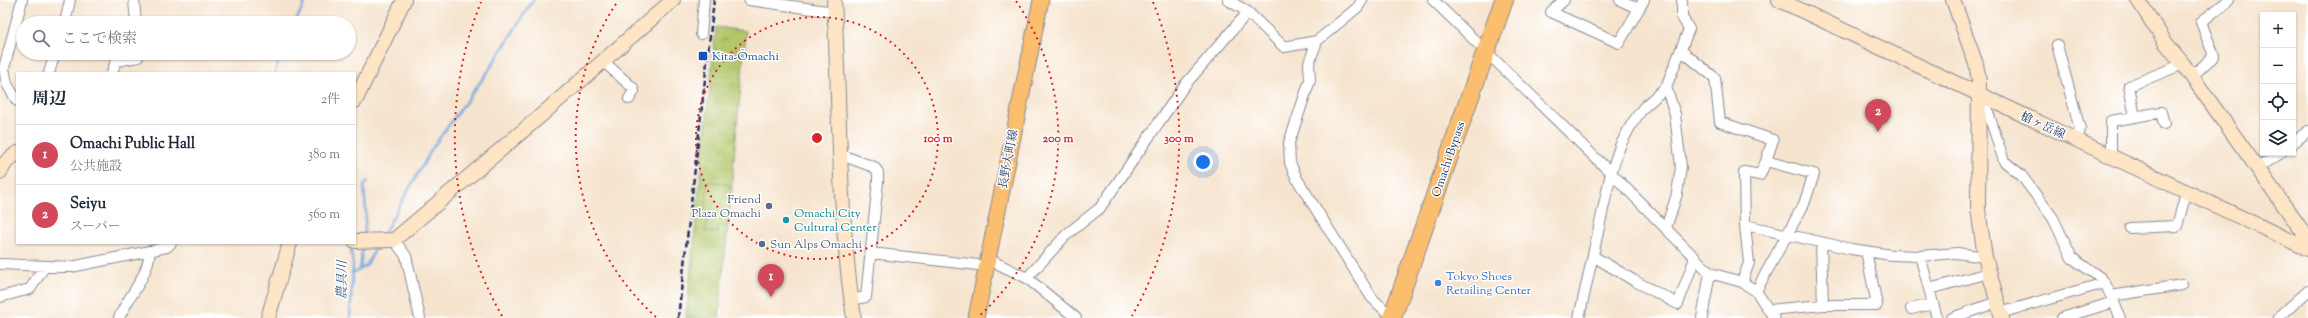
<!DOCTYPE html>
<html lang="ja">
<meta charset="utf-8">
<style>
:root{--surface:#fff;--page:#f6f6f7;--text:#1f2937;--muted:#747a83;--line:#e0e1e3;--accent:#d1495b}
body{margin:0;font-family:"Sorts Mill Goudy","Noto Serif JP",serif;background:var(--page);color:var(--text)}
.controls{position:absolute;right:12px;top:12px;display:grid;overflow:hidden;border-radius:0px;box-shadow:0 1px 3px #0004}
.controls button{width:36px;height:36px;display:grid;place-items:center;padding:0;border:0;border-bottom:1px solid var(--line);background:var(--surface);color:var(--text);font:20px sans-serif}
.you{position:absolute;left:1203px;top:162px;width:14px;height:14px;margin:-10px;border:3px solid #fff;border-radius:50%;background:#1a73e8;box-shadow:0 0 0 6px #1a73e833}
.badge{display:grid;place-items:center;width:26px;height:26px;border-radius:50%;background:var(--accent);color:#fff;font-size:13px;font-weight:700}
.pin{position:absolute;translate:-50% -33px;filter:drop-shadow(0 1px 2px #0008)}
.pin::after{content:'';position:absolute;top:21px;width:14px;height:12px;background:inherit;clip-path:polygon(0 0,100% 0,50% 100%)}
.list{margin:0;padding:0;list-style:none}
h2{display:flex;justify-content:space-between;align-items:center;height:52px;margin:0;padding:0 16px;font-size:17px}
h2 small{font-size:13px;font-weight:400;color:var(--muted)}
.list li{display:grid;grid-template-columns:26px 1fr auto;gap:12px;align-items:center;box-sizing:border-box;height:60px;padding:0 16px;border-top:1px solid var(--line)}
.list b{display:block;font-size:15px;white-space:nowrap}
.list p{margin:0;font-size:13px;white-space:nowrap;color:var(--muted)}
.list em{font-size:13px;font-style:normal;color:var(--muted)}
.icon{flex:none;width:22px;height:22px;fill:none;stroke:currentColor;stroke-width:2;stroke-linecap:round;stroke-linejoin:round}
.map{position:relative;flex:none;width:2308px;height:318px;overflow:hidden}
.search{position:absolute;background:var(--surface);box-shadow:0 1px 3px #0004;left:16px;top:16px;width:340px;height:44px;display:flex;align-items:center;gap:10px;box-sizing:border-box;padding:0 14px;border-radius:22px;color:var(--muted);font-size:15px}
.panel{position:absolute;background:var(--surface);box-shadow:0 1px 3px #0004;left:16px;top:72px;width:340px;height:172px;border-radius:0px}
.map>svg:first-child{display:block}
</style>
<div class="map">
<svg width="2308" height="318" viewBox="0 0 2308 318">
<defs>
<pattern id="park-crowns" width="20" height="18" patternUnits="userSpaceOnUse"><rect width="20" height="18" fill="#b3c76a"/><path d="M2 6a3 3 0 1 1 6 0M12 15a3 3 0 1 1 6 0" fill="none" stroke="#99ab5e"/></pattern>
</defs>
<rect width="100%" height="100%" fill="#fff"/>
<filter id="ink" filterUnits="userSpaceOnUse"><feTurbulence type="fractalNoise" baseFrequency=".025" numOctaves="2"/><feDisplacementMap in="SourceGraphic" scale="8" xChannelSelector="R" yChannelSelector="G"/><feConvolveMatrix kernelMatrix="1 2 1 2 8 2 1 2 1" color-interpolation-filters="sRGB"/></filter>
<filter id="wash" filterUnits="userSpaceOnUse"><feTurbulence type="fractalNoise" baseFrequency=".012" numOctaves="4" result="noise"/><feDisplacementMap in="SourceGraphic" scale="16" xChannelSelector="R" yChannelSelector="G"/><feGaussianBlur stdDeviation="0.9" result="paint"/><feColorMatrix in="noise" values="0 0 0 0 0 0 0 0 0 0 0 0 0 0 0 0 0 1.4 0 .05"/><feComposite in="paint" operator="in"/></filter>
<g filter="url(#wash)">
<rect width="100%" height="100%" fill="#f6e4ce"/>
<path fill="url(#park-crowns)" stroke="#677b64" d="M716 27 746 31 719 318H686Z"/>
<path fill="#b3c76a" stroke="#677b64" d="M708 182 722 183 732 187 728 226 718 225 717 233 705 232 707 220H704Z"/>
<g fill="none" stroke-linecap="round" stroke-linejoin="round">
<path stroke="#6fa6dd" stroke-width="2.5" d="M295 23 306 0
M275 73 281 53
M384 233 433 147 489 70 533 0
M364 236 366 213 364 186 368 181
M360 270 363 244
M352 274 366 266 377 246
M350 318 353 265 350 243"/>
</g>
</g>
<g filter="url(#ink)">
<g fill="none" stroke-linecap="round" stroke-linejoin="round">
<g stroke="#888a96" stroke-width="12">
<path id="street" d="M134 0 136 23
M749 0 834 12
M1228 0 1248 12 1284 47 1317 41
M1362 0 1358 7 1317 41 1309 63 1310 80 1289 143 1290 163 1297 179 1372 298 1393 318
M1433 0 1611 173 1710 273 1742 282 1756 291 1774 318
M1564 0 1551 12 1619 43 1644 0
M1620 0 1639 9
M65 23 70 0
M701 34 704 0
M2057 45 2080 129 2077 140
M1682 51 1715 78 1720 122 1773 140 1766 161
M603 61 633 88 634 91 629 99
M49 73 55 53
M112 73 116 61 138 57 139 53
M2192 76 2214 56 2201 22 2229 0
M1980 95 1987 109 2004 161 2021 175 2053 218 2072 258 2101 278 2105 283
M17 101 7 84 4 68 22 0
M2135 117 2161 112 2164 124
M2293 143 2308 131
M841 155 874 167 878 172V181L866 297 851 300
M2111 156V121L2135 117 2129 86 2183 64
M2258 168 2281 153
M1745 225 1851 249 1892 255 1920 256 1957 253 1985 257
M1666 228 1677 194 1681 167 1675 114 1666 87
M2130 228 2177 226 2186 193
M394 240 406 256 420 318
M1821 242 1823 305
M871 253 987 266
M1593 256 1633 280 1678 304 1695 258
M1920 256 1937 318
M988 259 1027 278 1076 318
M0 264 71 267 150 251 167 247 171 243
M1027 278 1066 235 1100 208 1184 86 1248 12
M1742 282 1749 263 1745 225 1744 172 1760 175 1766 161 1814 174 1804 204 1756 291
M1929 289 1989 273
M2111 296 2182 285
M0 297 30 289 45 266
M1911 309 1933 304
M1769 310 1823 305H1877L1866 251
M2000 313 2105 283 2114 302
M119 318C130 293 147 279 150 251
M1579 318 1611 173 1620 146 1631 125 1643 108 1666 87 1689 29 1682 17V0
M1702 318 1710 273
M1952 318 1997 302
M2062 318 2114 302 2120 318
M2278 318 2308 291"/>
</g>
<g stroke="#888a96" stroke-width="16">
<path id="secondary" d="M834 0C840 106 838 213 854 318
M1779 0 2308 249
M1953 0 1976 64 1979 80 1978 209 1985 257 2002 318
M2138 0 2165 42 2183 64 2308 239
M355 101 404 0
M0 172 6 162 17 153
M355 241 394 240 538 118 673 0
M268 318 290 243"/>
</g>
<g stroke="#888a96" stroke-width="17">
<path id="primary" d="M976 318 1041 0"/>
</g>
<g stroke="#888a96" stroke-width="20">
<path id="highway" d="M1392 318 1504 0"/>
</g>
<use href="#street" stroke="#fff" stroke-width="10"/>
<use href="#secondary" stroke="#fde5c5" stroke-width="14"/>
<use href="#primary" stroke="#fabe6e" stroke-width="15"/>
<use href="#highway" stroke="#fabe6e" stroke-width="18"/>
<path stroke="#1b2f5e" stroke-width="2.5" stroke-dasharray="6 3" stroke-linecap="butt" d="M678 318 714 0"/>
</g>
</g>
<g fill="none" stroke="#d62828" stroke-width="2" stroke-dasharray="2 4">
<circle cx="817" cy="138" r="121"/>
<path d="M656 317A241 241 0 0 1 618 1M1016 1A241 241 0 0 1 978 317"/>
<path d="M502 316A362 362 0 0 1 481 2M1153 2A362 362 0 0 1 1132 316"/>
</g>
<rect fill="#1a4fb4" stroke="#fff" stroke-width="1.5" x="698" y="51" width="10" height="10" rx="2"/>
<g fill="#5c6f8a" stroke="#fff" stroke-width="1.5">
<circle cx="769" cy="206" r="4"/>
<circle cx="762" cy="244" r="4"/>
</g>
<circle fill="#0f9aa8" stroke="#fff" stroke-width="1.5" cx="786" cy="220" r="4"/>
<circle fill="#3f7fe0" stroke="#fff" stroke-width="1.5" cx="1438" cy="283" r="4"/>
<g text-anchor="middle" stroke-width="3" stroke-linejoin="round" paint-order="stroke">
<g font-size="12" fill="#164399" stroke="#fff" text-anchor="start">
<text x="712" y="60">Kita-Ōmachi</text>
</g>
<g font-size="12" fill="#1b2f5e" stroke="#fff">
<text transform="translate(2043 125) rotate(25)" y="4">槍ヶ岳線</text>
<text transform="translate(1008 159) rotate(-79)" y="4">長野大町線</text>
<text transform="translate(1448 159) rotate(-71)" y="4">Omachi Bypass</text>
</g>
<g font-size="12" fill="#4e5e75" stroke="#fff" text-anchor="end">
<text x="761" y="203">Friend<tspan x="761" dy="14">Plaza Omachi</tspan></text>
<text x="770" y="248" text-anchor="start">Sun Alps Omachi</text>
</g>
<g font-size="12" fill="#0d838f" stroke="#fff" text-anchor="start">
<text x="794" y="217">Omachi City<tspan x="794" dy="14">Cultural Center</tspan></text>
</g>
<g font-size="12" fill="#366cbe" stroke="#fff" text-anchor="start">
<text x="1446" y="280">Tokyo Shoes<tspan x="1446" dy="14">Retailing Center</tspan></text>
</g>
<g font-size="13" font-style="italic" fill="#38598a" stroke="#fff">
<text transform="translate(341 280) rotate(-89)" y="5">農具川</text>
</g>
</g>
<circle cx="817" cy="138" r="6" fill="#d62828" stroke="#fff" stroke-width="2"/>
<g font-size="12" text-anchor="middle" font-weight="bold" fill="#d62828" stroke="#fff" stroke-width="3" stroke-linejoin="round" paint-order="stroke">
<text x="938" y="142">100 m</text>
<text x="1058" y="142">200 m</text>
<text x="1179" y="142">300 m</text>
</g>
</svg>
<div class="controls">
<button>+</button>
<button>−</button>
<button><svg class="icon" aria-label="locate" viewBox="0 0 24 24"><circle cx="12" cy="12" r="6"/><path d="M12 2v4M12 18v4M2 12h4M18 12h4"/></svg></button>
<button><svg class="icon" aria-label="layers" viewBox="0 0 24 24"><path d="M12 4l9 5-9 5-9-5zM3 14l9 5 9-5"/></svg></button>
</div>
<div class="you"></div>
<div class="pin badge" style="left:771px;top:297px">1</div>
<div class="pin badge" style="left:1878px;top:132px">2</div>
<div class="search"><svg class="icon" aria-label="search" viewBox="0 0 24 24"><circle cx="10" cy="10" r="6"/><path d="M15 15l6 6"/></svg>ここで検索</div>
<section class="panel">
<h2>周辺<small>2件</small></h2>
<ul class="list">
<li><span class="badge">1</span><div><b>Omachi Public Hall</b><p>公共施設</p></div><em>380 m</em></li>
<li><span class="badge">2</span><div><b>Seiyu</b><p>スーパー</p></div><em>560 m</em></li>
</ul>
</section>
</div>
